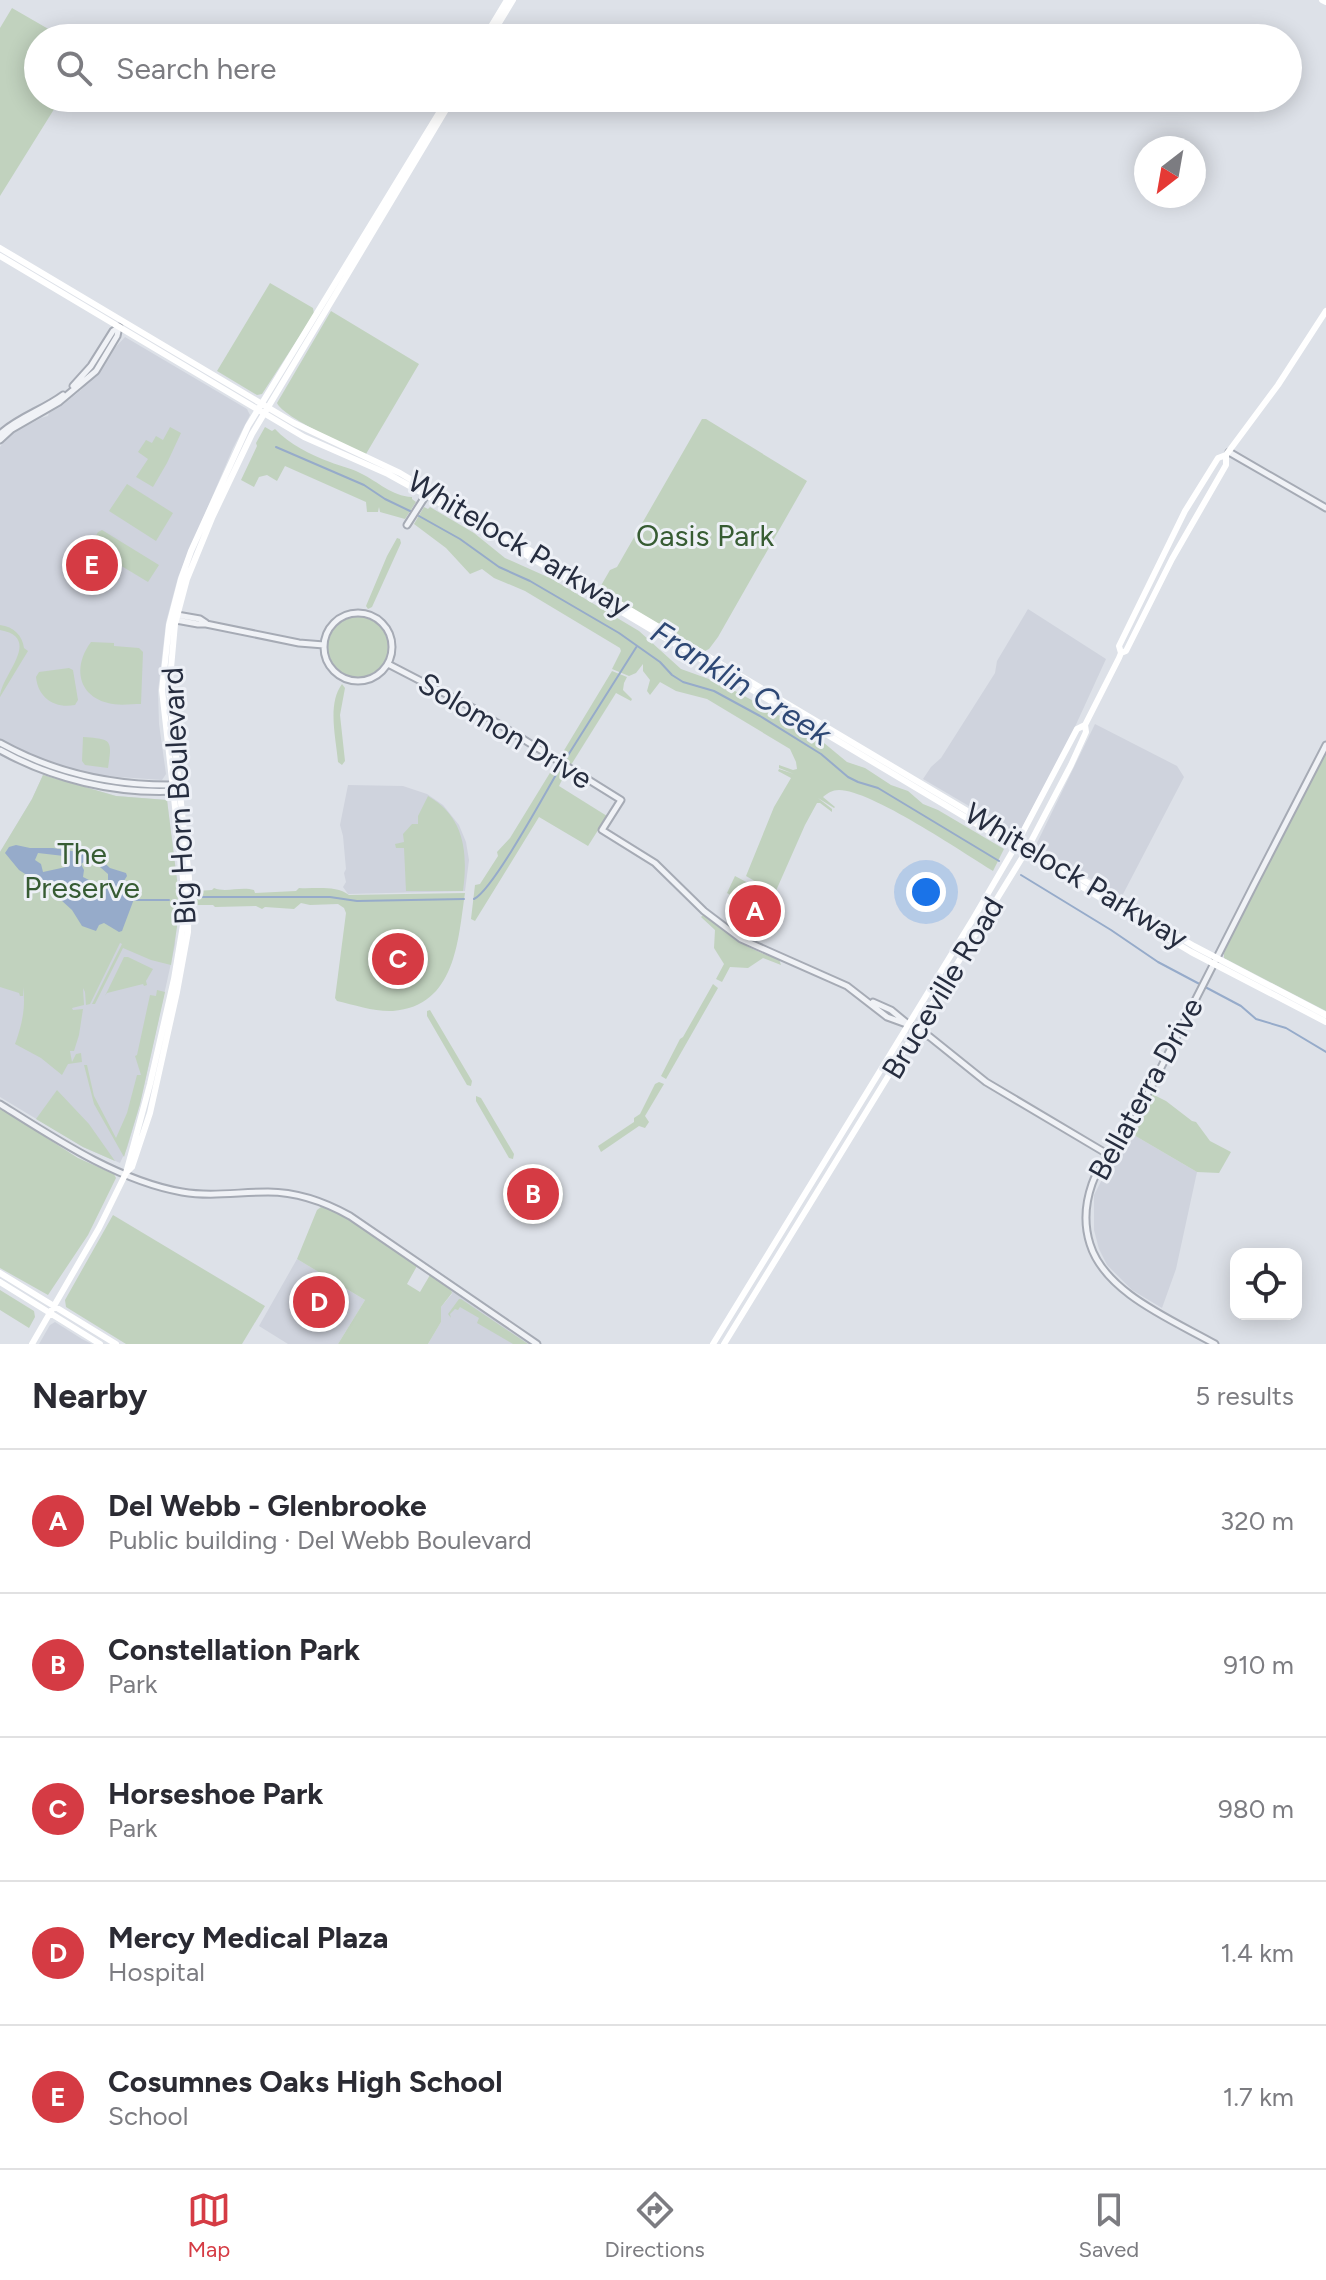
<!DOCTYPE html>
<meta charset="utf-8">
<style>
:root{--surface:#fff;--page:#f2f2f3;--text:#2b2b33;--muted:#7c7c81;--line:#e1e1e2;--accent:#d53b44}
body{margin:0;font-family:Figtree,sans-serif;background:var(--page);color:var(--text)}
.controls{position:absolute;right:24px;bottom:24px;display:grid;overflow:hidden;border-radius:16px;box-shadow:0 4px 20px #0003}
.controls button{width:72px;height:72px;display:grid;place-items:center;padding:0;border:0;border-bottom:2px solid var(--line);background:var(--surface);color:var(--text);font:40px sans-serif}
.compass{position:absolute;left:1134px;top:136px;width:72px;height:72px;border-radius:50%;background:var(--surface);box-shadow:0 4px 20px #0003;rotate:211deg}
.you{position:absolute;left:926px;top:892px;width:28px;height:28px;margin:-20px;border:6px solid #fff;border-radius:50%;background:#1a73e8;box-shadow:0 0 0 12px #1a73e833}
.badge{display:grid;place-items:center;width:52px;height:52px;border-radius:50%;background:var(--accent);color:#fff;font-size:26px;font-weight:700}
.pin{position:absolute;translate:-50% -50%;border:4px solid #fff;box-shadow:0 2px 8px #0006}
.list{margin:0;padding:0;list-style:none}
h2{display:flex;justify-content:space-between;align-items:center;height:104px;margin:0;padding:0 32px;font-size:34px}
h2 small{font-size:26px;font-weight:400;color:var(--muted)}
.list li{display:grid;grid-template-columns:52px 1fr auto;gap:24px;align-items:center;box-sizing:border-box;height:144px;padding:0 32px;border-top:2px solid var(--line)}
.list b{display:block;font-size:30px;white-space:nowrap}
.list p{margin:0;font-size:26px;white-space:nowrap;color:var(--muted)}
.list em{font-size:26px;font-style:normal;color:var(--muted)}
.icon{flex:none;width:44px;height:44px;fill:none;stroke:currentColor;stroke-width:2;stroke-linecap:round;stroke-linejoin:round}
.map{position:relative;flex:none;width:1326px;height:1344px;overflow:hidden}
.search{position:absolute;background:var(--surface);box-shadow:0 4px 20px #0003;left:24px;right:24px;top:24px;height:88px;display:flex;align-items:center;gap:20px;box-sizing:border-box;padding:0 28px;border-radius:44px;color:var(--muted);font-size:30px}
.sheet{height:824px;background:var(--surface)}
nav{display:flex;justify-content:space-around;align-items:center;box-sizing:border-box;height:112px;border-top:2px solid var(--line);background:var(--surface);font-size:22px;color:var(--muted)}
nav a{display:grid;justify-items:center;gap:4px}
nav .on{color:var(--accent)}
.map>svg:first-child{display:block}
</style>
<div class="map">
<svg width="1326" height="1344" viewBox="0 0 1326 1344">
<rect width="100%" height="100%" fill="#dde1e8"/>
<path fill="#cfd3dd" d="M125 337 247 409 250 415 233 448 178 577 166 622 158 691 159 724 166 774 162 780 91 775 58 766 30 756 0 740V447L8 436 41 418 48 416 49 413 60 407 81 390 89 380 100 371 112 351Z
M1028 609 1106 659 1068 742 1020 831 1015 833 923 779 931 767 941 758 995 673 997 661Z
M1095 724 1177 766 1184 777 1121 898 1036 845Z
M43 775 116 796 167 800 178 888 175 945 140 1104 127 1148 120 1163 83 1147 0 1097V852L32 799Z
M348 785 403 786 427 794 443 805 459 825 466 842 469 860 465 891 348 894 343 887 346 882 344 873 346 869 343 836 340 825Z
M1127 1131 1197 1172 1176 1269 1162 1308 1132 1290 1107 1265 1099 1249 1094 1230V1195Z
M297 1259 365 1300 338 1344H288L259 1326Z
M451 1289 532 1344H428L441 1322V1307L452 1294Z
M55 1322 82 1339 92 1344H39L50 1325Z"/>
<path fill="#c1d2be" d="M12 8 64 38H38V98H61L0 196V28Z
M270 283 313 308 314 314 262 394 257 395 217 371Z
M331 311 419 364 366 454C348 446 284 418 277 403Z
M702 419H706L807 481 718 637 709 649 705 651 599 589 610 570 617 567Z
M170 427 181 433 167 463 153 487 136 477 148 459 138 452 146 440 152 443 156 436 163 440Z
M265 427 272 431 275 429C289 444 311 455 330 462 340 466 351 468 360 473 379 482 391 496 412 497V499L416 502 405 519 380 512 379 507 378 512H367L366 502 285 466 277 481 267 475 259 477 254 487 241 480 257 446 256 443Z
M127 484 173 513 156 541 109 511Z
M424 507 428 509 430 507 474 533 505 558 552 579 639 631 681 669 720 683 761 705 818 738 847 762 865 768 891 785 908 791 923 804 938 810 1004 849 993 871C962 852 871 790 839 790 832 790 828 793 823 797L835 807 834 808 818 798 832 809V812L820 803H817L805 825 775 893 746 876 774 807 791 778 778 771 779 769 794 774 779 768V765L793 770 797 769 796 762 790 749 707 699 676 691 660 682 650 695 647 691 650 680 643 671V664L636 673 629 676 612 669 621 651 620 648 525 591 494 578 482 569 470 574 446 548 414 524Z
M102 530 159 565 148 582 90 547 98 532Z
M397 538 400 539 401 543 372 607 368 609 366 606 387 556Z
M328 647a30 30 0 1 1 60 0a30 30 0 1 1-60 0Z
M0 625C14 627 22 635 24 648L28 651 0 697C0 676 44 638 0 630Z
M91 642 114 643V646L139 648 143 652 141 704C131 704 118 706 108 703 77 695 73 666 91 642Z
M69 668 73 670 78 700 75 705C55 709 38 698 36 677L39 672Z
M612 671 627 677 624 683 623 690 632 699 631 701 616 693 571 765 560 757Z
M342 684 345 688 340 715 345 761 342 765 338 762C336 738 327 704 342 684Z
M83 737C113 739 112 740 108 768L85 765 82 761Z
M1326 752V1011L1224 958V953L1242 914Z
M556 763 567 770 559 786 607 816 588 846 539 817 475 921 471 919 475 885 480 884 498 856 497 852 510 838Z
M43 775 116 796 167 800 178 888 177 927 171 965 151 960 123 948 95 1004H92L122 944 120 943 90 1004 86 1005 85 992 83 988 84 1005 72 1008 73 1010 83 1009 79 1035 74 1051H70L72 1062 76 1054 81 1053 82 1062 68 1064 62 1075 41 1058 15 1044C22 1025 26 1007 23 987V996H20L19 993 0 987V852L32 799Z
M428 796C465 817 468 853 463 891H406L404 848H396L395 844 404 842 403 834 412 824H418V816Z
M735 876 752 885 743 902 727 893Z
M214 888C226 893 241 886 254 890L255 893 296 891 299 888C315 889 336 885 349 895L465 893C458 940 456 1006 393 1011 375 1012 355 1005 337 1001L335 998 346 913 344 908 338 904 310 905 301 903 294 909 265 907 262 909 256 906 215 907 213 905H196V891L212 890Z
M703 915H707C726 935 752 952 779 959L781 965 763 958 748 968 730 967 722 982 716 979 724 964 714 948 715 930 701 917Z
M124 957H128L153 969 146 981 147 985 144 986 143 984 107 993 105 996Z
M713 984 718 988 666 1079 661 1076 680 1039 683 1037Z
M157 990 165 992 140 1104 124 1157 94 1104 84 1065H87L94 1096 116 1138 127 1113 137 1075H141L135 1056 137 1055 150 995 156 996Z
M430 1010 472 1081 471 1086 467 1085 427 1016V1011Z
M659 1082 664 1084 645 1116 649 1122 645 1128 639 1126 601 1152 598 1146 634 1122V1118L640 1114 655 1084Z
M57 1090 89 1124 115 1161 83 1147 36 1119Z
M1148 1092 1166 1101 1192 1121 1196 1122 1210 1141 1231 1152 1219 1173 1197 1172 1127 1131Z
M476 1096 481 1098 514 1154 513 1159 509 1158 476 1101Z
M0 1108 78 1158 114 1174 116 1178 88 1235 48 1295 0 1268Z
M503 1194a30 30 0 1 1 60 0a30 30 0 1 1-60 0Z
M321 1207C349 1212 392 1249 417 1266L407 1284 420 1292 430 1275 451 1289 452 1293 441 1307V1322L428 1344H338L365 1300 297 1259 317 1210Z
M113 1215 265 1306 242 1344H126L66 1307 65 1300Z
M0 1290 34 1311 35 1317 29 1328 0 1310Z
M459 1299H461L528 1344H513L477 1323 479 1318 460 1307 458 1310 455 1309 450 1314 451 1318 448 1314Z"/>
<path fill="#96abca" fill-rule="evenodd" d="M16 845 30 848H53L91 854 99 858 110 868 126 873 127 876 122 884 127 896 134 899 122 931 119 932 104 923 99 925 96 931 82 926 72 910 50 890 19 870 5 853 9 847ZM38 853 64 856 67 859 66 867 43 872 41 864 35 860ZM88 859 92 860 108 874V882L99 888H96L91 881 83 877 84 870 81 864Z"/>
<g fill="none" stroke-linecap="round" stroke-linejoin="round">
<path stroke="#96abca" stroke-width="2" d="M276 447 364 485 385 499 410 511
M419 516 460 539 499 567 530 581 619 633 660 662 672 675 683 682 714 691 760 716 821 754 848 777 858 782 878 788 999 861
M565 760 637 646
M1021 875 1111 930 1158 962 1241 1006 1256 1019 1286 1028 1326 1052
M197 897H330L357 901 464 899
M474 899C493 890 547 790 561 766
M134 900H169"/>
<g stroke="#a6abb5" stroke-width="9">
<path id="tertiary" d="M73 386 91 366 113 331 119 327
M0 434C18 417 43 410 63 395
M0 440 12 429 59 402 96 371 117 336 119 327
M1229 452 1326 508
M407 525 428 492
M324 647a34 34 0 1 1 68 0a34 34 0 1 1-68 0Z
M177 615 200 619 206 623
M176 620 198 624H206L299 643 324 645
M388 664 473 708 621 800 602 830 655 863 704 911 741 939 847 986 887 1017 909 1025 930 1037 986 1082 1109 1155
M0 743C54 773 114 786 176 785
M0 750C52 779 115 794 175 791
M873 1002 891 1010 908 1024
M0 1104C54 1138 118 1181 182 1192 211 1197 239 1192 268 1192 297 1192 325 1202 350 1216L537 1344
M1215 1344C1173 1320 1105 1293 1090 1244 1084 1225 1085 1204 1092 1184 1099 1164 1116 1147 1129 1129 1136 1119 1141 1108 1146 1097 1206 979 1265 862 1326 745"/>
</g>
<use href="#tertiary" stroke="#f0f2f6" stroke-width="5"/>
<path stroke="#fff" stroke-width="6" d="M1322 0 1326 2
M484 38 507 0
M490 38 513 0
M0 248 294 423 400 473 1194 946 1326 1015
M0 256 304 437 388 474 426 495 1191 952 1326 1022
M1121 653 1126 651 1172 559 1226 465V455L1278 385 1326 311
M126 1173 150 1084 174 979 183 925V879L162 690 169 625 181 579 191 551 248 426 448 98
M0 1273 116 1344
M0 1282 100 1344
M32 1344 99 1228 126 1173 132 1167 150 1113 177 992 188 932 189 878 169 690 175 624 187 579 212 518 252 434 453 98
M713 1344 973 919 1015 847 1077 729 1085 725
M724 1344 1025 853 1071 765 1086 732 1085 725 1119 658 1121 653 1119 646 1185 511 1218 458 1226 455"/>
</g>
<g text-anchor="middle" stroke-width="6" stroke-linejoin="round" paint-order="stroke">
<g font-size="30" fill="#375c33" stroke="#edf0f6">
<text x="705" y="546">Oasis Park</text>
<text x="82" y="864">The<tspan x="82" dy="34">Preserve</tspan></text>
</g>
<g font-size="30" fill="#262d3f" stroke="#edf0f6">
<text transform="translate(519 544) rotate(31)" y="10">Whitelock Parkway</text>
<text transform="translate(505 731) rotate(31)" y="10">Solomon Drive</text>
<text transform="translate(179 796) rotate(-93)" y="10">Big Horn Boulevard</text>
<text transform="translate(1076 876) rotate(31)" y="10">Whitelock Parkway</text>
<text transform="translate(943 988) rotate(-59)" y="10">Bruceville Road</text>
<text transform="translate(1146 1089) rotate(-61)" y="10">Bellaterra Drive</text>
</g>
<g font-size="32" font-style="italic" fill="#2e4875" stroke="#edf0f6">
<text transform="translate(741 683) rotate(32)" y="11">Franklin Creek</text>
</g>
</g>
</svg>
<div class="controls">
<button><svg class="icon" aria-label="locate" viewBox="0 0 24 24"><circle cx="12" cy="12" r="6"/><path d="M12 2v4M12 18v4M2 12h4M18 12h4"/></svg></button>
</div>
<svg class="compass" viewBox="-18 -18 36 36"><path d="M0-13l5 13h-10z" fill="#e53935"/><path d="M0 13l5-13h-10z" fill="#7c7c81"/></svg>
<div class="you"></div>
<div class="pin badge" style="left:755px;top:911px">A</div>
<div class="pin badge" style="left:533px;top:1194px">B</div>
<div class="pin badge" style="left:398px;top:959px">C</div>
<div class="pin badge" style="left:319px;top:1302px">D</div>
<div class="pin badge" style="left:92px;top:565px">E</div>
<div class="search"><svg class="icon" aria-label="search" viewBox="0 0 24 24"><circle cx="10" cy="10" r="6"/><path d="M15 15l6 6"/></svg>Search here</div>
</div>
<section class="sheet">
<h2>Nearby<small>5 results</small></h2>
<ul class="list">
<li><span class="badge">A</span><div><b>Del Webb - Glenbrooke</b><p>Public building · Del Webb Boulevard</p></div><em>320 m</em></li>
<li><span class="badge">B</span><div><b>Constellation Park</b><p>Park</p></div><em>910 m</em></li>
<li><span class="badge">C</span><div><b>Horseshoe Park</b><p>Park</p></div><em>980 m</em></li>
<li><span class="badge">D</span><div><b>Mercy Medical Plaza</b><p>Hospital</p></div><em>1.4 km</em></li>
<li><span class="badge">E</span><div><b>Cosumnes Oaks High School</b><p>School</p></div><em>1.7 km</em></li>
</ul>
</section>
<nav>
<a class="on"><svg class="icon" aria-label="map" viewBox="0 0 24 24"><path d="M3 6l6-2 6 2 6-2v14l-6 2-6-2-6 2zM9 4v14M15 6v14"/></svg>Map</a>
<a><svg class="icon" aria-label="directions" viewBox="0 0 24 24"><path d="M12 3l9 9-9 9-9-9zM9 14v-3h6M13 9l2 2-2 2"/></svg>Directions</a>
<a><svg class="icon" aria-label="saved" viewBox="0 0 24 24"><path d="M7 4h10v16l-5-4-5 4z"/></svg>Saved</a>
</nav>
